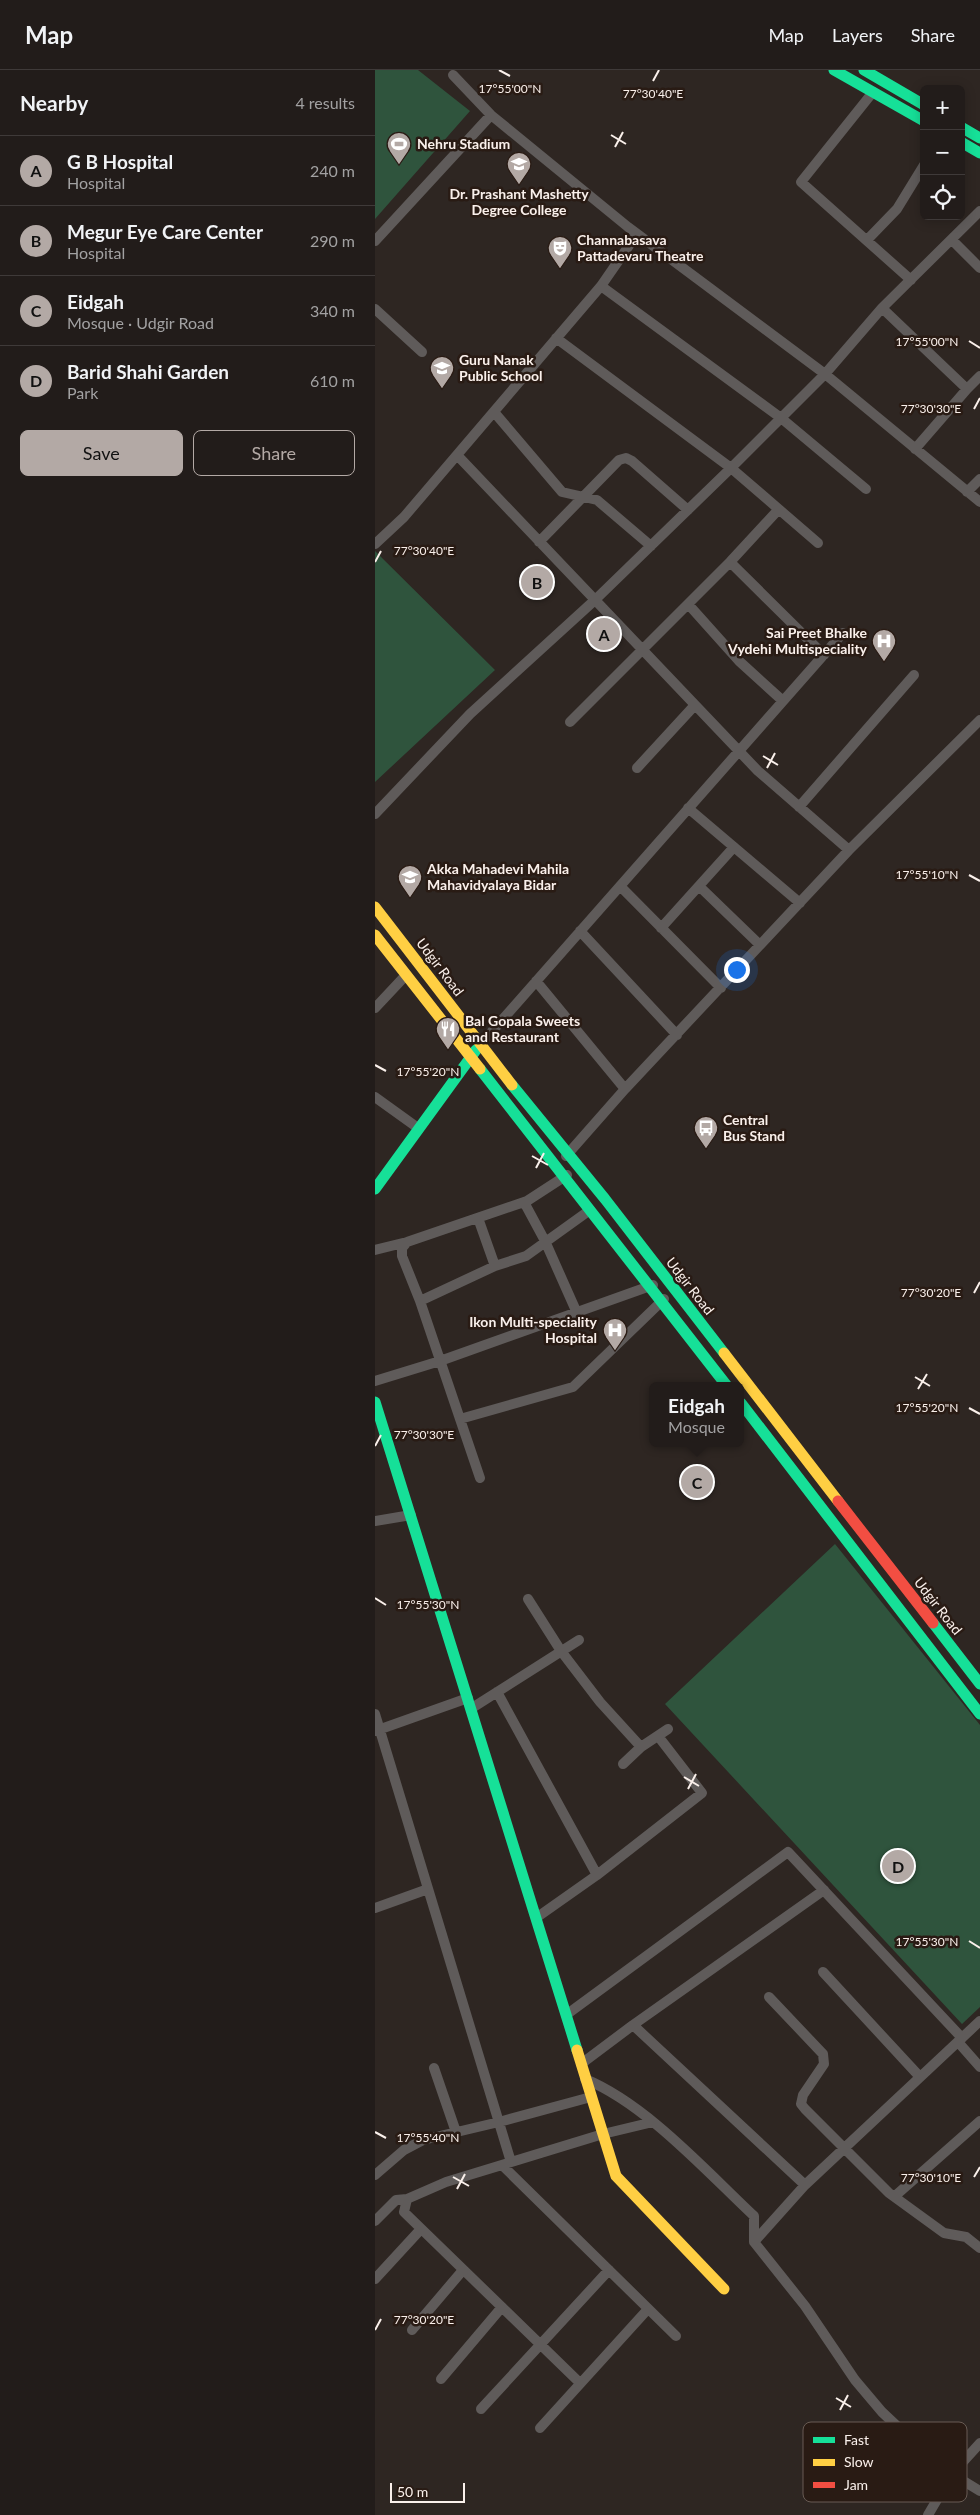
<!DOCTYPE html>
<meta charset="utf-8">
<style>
:root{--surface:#221c1a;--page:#2e2927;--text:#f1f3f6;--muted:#a2a1a2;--line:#3f3a39;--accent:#b3a9a5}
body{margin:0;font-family:Lato,sans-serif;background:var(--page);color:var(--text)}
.controls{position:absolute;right:15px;top:15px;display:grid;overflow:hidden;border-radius:8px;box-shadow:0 2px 12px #0003}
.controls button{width:45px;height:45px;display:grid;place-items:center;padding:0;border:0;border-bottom:1px solid var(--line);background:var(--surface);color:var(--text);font:25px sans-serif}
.scale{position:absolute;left:15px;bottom:12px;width:75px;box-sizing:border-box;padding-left:5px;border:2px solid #faf0eb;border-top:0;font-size:14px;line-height:18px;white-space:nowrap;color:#faf0eb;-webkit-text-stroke:4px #291b14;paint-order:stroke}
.you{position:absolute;left:361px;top:899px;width:18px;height:18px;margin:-12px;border:4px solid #fff;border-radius:50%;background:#1a73e8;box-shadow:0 0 0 8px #1a73e833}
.badge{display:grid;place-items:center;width:32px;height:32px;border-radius:50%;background:var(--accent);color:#111;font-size:16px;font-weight:700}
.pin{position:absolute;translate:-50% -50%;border:2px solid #fff;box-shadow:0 1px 5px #0006}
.popup{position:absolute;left:274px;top:1312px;width:95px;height:65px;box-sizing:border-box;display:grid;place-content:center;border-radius:8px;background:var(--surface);filter:drop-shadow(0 1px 4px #0005);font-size:16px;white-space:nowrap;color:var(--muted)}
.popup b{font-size:19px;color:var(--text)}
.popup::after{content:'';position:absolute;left:50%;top:100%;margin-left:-10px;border:10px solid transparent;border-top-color:var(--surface)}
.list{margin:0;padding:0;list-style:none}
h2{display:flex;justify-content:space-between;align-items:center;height:65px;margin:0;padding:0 20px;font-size:21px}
h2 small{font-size:16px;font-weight:400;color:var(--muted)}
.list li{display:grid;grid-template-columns:32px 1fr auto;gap:15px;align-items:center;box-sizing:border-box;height:70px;padding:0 20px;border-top:1px solid var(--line)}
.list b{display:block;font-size:19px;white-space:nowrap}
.list p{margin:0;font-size:16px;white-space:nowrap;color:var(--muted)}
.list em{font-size:16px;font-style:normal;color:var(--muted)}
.actions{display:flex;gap:10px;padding:15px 20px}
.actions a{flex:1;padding:11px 0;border:1px solid var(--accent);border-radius:8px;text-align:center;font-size:18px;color:var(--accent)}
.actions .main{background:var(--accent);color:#111}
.icon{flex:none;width:28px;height:28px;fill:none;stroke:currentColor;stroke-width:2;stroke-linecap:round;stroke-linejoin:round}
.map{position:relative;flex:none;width:605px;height:2445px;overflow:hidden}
header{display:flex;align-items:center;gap:30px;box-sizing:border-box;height:70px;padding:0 25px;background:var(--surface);border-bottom:1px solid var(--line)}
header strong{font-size:24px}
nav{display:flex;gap:28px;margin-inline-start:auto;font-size:18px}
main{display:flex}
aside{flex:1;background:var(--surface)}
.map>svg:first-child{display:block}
</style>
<header>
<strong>Map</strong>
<nav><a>Map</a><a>Layers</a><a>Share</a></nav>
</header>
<main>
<aside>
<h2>Nearby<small>4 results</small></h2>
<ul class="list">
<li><span class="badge">A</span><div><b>G B Hospital</b><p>Hospital</p></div><em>240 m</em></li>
<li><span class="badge">B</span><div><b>Megur Eye Care Center</b><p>Hospital</p></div><em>290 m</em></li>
<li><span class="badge">C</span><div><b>Eidgah</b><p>Mosque · Udgir Road</p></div><em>340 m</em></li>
<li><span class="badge">D</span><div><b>Barid Shahi Garden</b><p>Park</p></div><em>610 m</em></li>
</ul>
<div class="actions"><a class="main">Save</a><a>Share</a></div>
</aside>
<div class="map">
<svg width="605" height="2445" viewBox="0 0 605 2445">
<rect width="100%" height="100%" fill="#2e2622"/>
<path fill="#2f543d" d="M0 0H43L95 41 0 149Z
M0 481 120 600 0 712Z
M460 1474 605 1655V1937L587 1954 290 1634Z"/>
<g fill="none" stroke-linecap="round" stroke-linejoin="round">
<path stroke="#5f5b5a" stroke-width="10" d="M78 5 116 45 253 157 450 304 605 432
M498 22 426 112 536 210
M492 170 522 139 549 95
M577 170 605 198
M0 171 116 45
M226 216 406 348 491 419
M507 238 592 319 540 379
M0 239 47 282
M181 268 356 398 443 473
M592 319 605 306
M119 342 187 422 222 430 276 476
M82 385 383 701 474 780
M592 422 605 409
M164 472 244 390 251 388 257 391 313 440
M0 474 29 447 226 216 262 164
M355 492 449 585
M313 534 364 591 408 631
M195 652 355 492 403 440
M262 698 320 635
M424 737 539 605
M313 738 425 833
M0 744 95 644 221 529 356 398 450 304 507 238 605 141
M245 816 346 918
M325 817 385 875
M286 858 359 777
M205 861 302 965
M161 911 250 1019
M0 938 31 905
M105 975 468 563
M0 1027 43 1058
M191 1086 250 1019 474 780 605 650
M149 1132 170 1171 202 1243
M103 1148 120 1196
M32 1172 27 1178V1186L45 1231
M0 1180 32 1172 152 1131 192 1105
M0 1311 65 1291 278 1215
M85 1349 198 1317 289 1229
M105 1408 45 1231 120 1196 151 1186 215 1140
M0 1451 36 1445
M153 1529 186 1581 225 1632 266 1677
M122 1622 222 1805
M97 1638 204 1570
M0 1644 136 2092
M0 1661 93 1628
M248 1694 266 1677 293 1659
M0 1838 53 1819
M161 1848 222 1805 327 1723 283 1666
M448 1902 545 2007
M394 1927 448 1984 449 1994 428 2025 426 2034 430 2039 514 2123 569 2163 591 2167 605 2178
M191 1945 413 1782 587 1968
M583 1972 605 1997
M206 1994 258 1955
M59 1998 81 2062
M210 2009C271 2034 331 2101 379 2146V2172L430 2236 480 2310 507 2342 541 2374 577 2404 605 2421
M127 2095 301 2266
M0 2105 29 2080 48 2070 124 2052 216 2027
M430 2115 258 1955 449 1820
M520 2126 605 2051
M0 2151 21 2130 32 2129
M379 2172 430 2115 605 1951
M0 2209 46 2159
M37 2260 88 2200
M66 2309 127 2237
M205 2313 29 2142 32 2129 71 2112 228 2064 278 2052
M106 2339 234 2200
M165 2358 273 2239
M553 2445 577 2404 605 2373"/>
<path stroke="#16e098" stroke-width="11" d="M459 0 549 51
M489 0 549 35
M586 57 605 68
M586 72 605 83
M105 999 352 1316
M137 1015 230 1129 349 1283
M0 1119 101 980
M0 1332 202 1980
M366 1333 605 1644
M558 1553 605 1614"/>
<path stroke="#ffcf43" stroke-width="11" d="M0 837 137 1015
M0 865 105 999
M349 1283 463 1431
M202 1980 241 2106 349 2219"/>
<path stroke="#f24e42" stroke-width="11" d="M463 1431 558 1553"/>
</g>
<path fill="none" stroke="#faf0eb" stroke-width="2" d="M124 0 135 6M278 11 284 0M236 65 251 74M240 77 248 62M594 271 605 278M599 339 605 328M0 492 6 481M388 686 403 695M392 698 400 683M594 805 605 811M0 995 11 1001M157 1086 173 1095M161 1098 169 1083M599 1223 605 1212M540 1307 555 1316M543 1319 552 1304M594 1338 605 1344M0 1376 6 1365M0 1528 11 1535M309 1707 324 1716M313 1719 321 1704M594 1871 605 1878M0 2062 11 2068M78 2107 94 2116M599 2107 605 2097M82 2119 90 2104M0 2260 6 2249M461 2328 476 2337M465 2340 473 2325"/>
<defs>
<g id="stadium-pin" transform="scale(1.25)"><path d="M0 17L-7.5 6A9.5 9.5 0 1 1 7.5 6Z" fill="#b3a9a5" stroke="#291b14"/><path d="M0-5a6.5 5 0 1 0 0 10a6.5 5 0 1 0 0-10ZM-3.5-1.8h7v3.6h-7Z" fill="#fff"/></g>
<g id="university-pin" transform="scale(1.25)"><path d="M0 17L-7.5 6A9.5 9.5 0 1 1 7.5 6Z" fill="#b3a9a5" stroke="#291b14"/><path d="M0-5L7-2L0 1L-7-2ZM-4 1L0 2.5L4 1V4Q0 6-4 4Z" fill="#fff"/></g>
<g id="theatre-pin" transform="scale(1.25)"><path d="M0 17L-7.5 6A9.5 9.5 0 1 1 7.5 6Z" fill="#b3a9a5" stroke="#291b14"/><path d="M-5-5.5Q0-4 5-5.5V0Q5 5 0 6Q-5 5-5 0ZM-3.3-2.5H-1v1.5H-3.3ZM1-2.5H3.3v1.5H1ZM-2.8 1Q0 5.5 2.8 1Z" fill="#fff"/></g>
<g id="school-pin" transform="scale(1.25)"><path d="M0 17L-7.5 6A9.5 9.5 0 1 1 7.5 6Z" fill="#b3a9a5" stroke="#291b14"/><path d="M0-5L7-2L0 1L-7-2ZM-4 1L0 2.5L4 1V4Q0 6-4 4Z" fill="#fff"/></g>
<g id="hospital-pin" transform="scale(1.25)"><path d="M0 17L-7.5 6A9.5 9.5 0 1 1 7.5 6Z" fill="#b3a9a5" stroke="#291b14"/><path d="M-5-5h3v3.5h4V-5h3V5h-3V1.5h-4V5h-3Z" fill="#fff"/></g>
<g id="restaurant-pin" transform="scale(1.25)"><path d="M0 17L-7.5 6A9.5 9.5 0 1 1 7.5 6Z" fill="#b3a9a5" stroke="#291b14"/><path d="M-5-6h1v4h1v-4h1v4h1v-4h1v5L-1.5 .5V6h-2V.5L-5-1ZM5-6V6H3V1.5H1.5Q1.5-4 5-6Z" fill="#fff"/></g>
<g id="bus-pin" transform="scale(1.25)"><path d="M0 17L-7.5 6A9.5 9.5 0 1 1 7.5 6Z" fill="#b3a9a5" stroke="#291b14"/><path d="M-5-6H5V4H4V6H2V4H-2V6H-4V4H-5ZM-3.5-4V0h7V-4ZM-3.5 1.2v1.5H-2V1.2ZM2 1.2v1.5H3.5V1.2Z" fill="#fff"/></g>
</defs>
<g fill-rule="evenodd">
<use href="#stadium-pin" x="24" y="74"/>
<use href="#university-pin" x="144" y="94"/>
<use href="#theatre-pin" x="185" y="178"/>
<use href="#school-pin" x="67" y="298"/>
<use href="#hospital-pin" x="509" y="571"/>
<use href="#university-pin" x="35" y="807"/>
<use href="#restaurant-pin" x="73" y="959"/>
<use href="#bus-pin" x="331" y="1058"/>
<use href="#hospital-pin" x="240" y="1260"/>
</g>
<g text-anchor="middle" stroke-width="5" stroke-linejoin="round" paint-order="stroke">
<g font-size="14" font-weight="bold" fill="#faf0eb" stroke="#291b14" text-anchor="start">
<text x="42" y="79">Nehru Stadium</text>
<text x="144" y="129" text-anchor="middle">Dr. Prashant Mashetty<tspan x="144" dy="16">Degree College</tspan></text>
<text x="202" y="175">Channabasava<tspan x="202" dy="16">Pattadevaru Theatre</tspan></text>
<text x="84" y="295">Guru Nanak<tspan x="84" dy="16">Public School</tspan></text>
<text x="492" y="568" text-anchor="end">Sai Preet Bhalke<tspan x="492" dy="16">Vydehi Multispeciality</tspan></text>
<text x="52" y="804">Akka Mahadevi Mahila<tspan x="52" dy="16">Mahavidyalaya Bidar</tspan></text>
<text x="90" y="956">Bal Gopala Sweets<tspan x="90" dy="16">and Restaurant</tspan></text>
<text x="348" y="1055">Central<tspan x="348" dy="16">Bus Stand</tspan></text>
<text x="222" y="1257" text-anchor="end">Ikon Multi-speciality<tspan x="222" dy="16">Hospital</tspan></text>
</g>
<g font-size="14" fill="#faf0eb" stroke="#291b14">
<text transform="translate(65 897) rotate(53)" y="5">Udgir Road</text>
<text transform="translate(315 1216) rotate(52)" y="5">Udgir Road</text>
<text transform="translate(563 1536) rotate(52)" y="5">Udgir Road</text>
</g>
</g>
<rect x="428" y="2352" width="164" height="80" rx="8" fill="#291b14" stroke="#685b54" stroke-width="1"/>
<rect x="438" y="2367" width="22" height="6" fill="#16e098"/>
<rect x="438" y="2389" width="22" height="7" fill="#ffcf43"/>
<rect x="438" y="2412" width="22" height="6" fill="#f24e42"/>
<g font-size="14" fill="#faf0eb">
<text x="469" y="2375">Fast</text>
<text x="469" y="2397">Slow</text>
<text x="469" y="2420">Jam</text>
</g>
<g font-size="12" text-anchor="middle" fill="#faf0eb" stroke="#291b14" stroke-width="5" stroke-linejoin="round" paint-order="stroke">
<text x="135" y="23">17°55'00"N</text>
<text x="278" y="28">77°30'40"E</text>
<text x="552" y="276">17°55'00"N</text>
<text x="556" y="343">77°30'30"E</text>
<text x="49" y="485">77°30'40"E</text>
<text x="552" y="809">17°55'10"N</text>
<text x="53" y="1006">17°55'20"N</text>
<text x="556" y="1227">77°30'20"E</text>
<text x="552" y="1342">17°55'20"N</text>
<text x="49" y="1369">77°30'30"E</text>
<text x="53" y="1539">17°55'30"N</text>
<text x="552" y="1876">17°55'30"N</text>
<text x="53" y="2072">17°55'40"N</text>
<text x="556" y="2112">77°30'10"E</text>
<text x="49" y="2254">77°30'20"E</text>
</g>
</svg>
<div class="controls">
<button>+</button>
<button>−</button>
<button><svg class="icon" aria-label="locate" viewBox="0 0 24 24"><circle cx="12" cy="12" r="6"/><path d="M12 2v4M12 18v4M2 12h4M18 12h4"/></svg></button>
</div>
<div class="scale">50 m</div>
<div class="you"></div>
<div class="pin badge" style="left:229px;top:564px">A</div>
<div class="pin badge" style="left:162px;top:512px">B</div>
<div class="pin badge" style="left:322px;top:1412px">C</div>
<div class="popup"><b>Eidgah</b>Mosque</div>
<div class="pin badge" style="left:523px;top:1796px">D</div>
</div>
</main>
